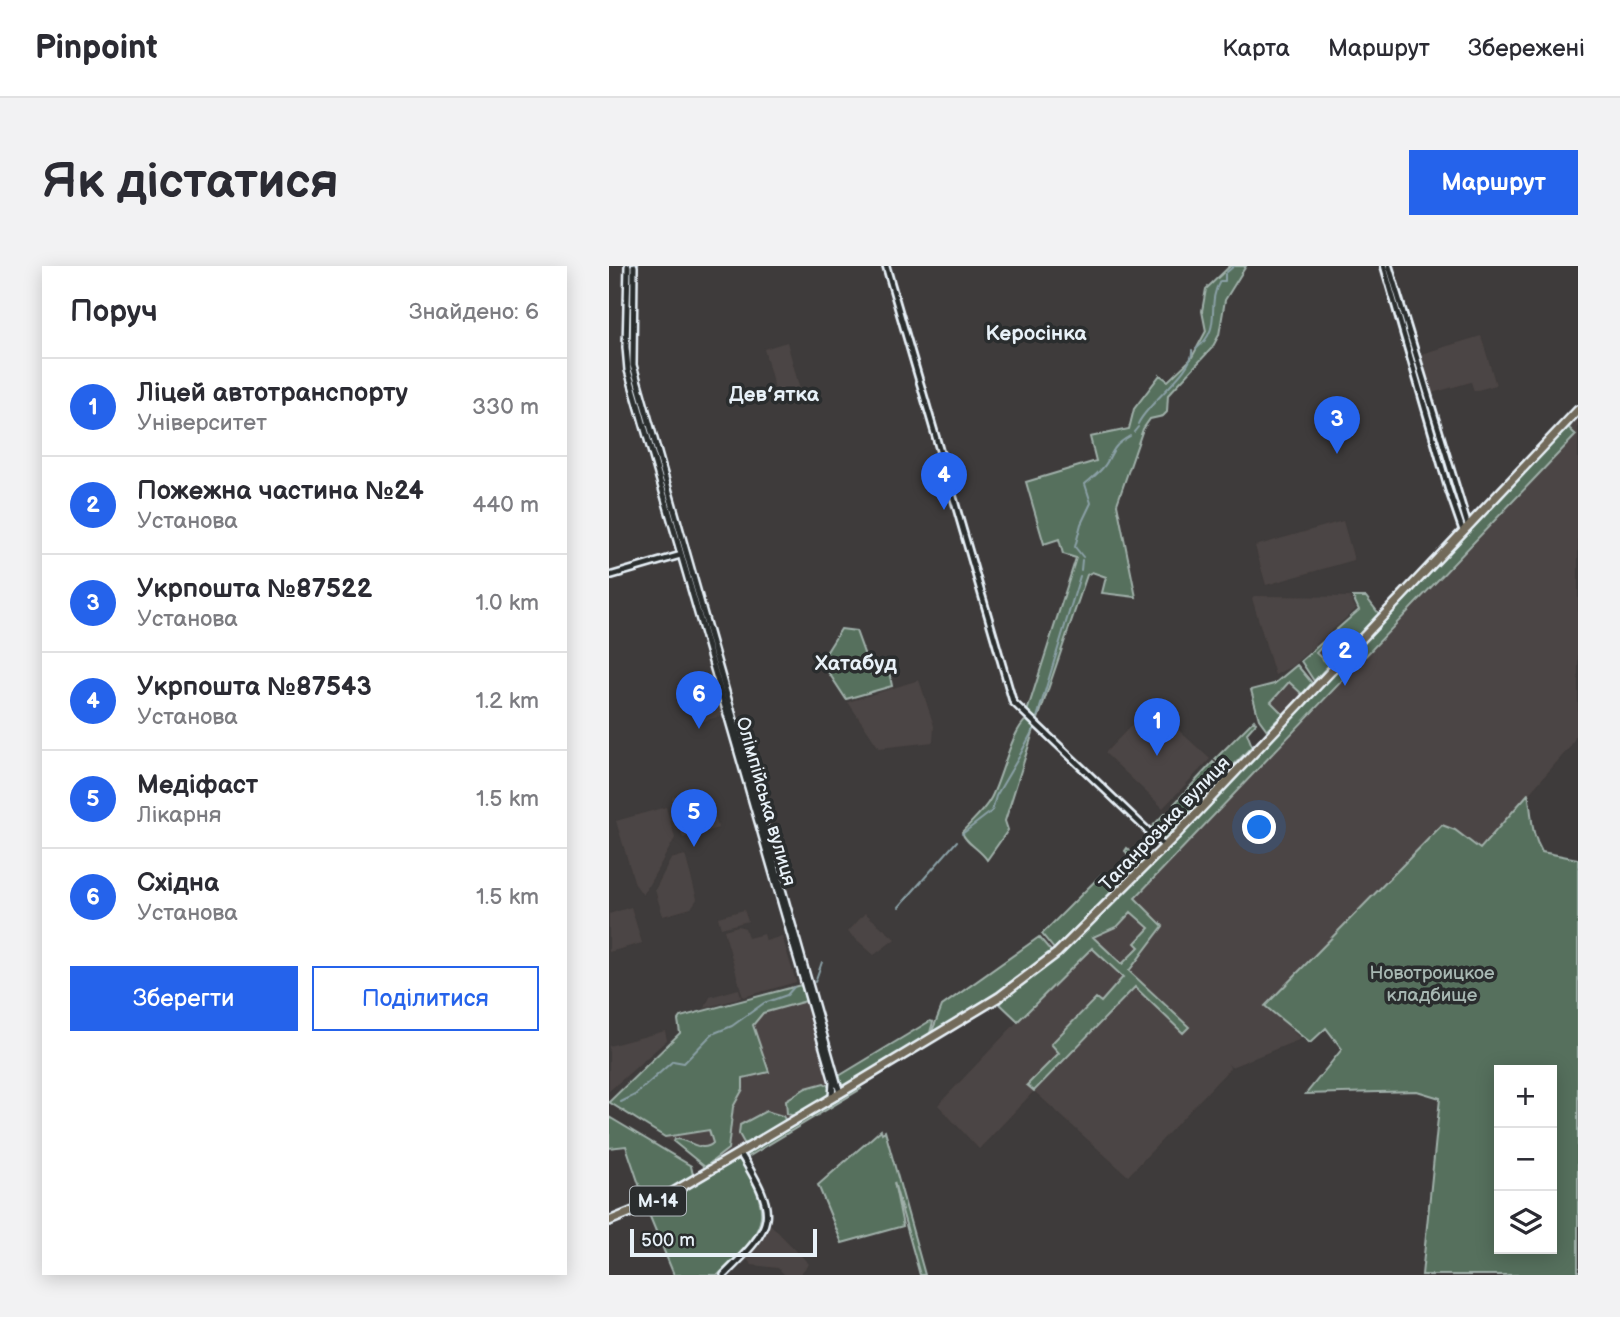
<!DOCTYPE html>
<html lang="uk">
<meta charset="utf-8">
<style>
:root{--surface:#fff;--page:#f2f2f3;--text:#2b2b33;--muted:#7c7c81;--line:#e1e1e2;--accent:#2563eb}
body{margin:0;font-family:"Balsamiq Sans",sans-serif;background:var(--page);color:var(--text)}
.controls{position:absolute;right:21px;bottom:21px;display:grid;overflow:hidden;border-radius:0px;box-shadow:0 4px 18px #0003}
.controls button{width:63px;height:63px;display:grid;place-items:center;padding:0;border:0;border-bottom:2px solid var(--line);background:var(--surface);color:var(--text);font:35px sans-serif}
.scale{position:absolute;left:21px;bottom:18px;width:187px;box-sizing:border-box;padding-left:7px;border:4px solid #e8f1f8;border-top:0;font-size:19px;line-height:24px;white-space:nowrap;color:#e8f1f8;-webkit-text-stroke:5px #2a2d2e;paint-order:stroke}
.you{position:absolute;left:651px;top:562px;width:24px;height:24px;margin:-18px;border:5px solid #fff;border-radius:50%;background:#1a73e8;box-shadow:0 0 0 10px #1a73e833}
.badge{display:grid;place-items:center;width:46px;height:46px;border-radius:50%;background:var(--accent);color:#fff;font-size:23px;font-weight:700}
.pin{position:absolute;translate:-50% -58px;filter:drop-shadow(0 2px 4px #0008)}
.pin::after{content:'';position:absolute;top:37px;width:24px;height:21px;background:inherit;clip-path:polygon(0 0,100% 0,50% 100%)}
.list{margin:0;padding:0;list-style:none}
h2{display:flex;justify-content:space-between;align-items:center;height:91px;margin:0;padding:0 28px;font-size:30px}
h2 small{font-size:23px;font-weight:400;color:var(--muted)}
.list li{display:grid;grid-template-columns:46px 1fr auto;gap:21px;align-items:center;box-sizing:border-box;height:98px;padding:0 28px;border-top:2px solid var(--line)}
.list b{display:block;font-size:26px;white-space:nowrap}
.list p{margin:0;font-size:23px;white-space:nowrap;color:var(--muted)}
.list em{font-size:23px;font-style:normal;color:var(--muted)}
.actions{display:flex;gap:14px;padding:21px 28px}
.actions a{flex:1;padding:16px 0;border:2px solid var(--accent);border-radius:0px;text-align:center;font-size:24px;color:var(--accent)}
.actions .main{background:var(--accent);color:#fff}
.icon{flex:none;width:38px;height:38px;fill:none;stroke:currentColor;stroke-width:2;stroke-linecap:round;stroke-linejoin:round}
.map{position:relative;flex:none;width:969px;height:1009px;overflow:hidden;border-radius:0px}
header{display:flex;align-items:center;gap:42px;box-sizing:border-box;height:98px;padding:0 35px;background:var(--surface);border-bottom:2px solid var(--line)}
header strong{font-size:33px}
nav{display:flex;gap:38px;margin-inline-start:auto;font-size:24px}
.intro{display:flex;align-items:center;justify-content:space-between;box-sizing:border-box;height:168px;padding:0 42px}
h1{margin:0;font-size:49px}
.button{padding:18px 32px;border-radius:0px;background:var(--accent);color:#fff;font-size:24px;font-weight:700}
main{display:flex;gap:42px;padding:0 42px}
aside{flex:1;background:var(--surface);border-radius:0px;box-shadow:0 4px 18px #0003}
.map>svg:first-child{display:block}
</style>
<header>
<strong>Pinpoint</strong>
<nav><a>Карта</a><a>Маршрут</a><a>Збережені</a></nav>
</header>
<div class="intro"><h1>Як дістатися</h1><a class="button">Маршрут</a></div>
<main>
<aside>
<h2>Поруч<small>Знайдено: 6</small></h2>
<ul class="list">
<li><span class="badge">1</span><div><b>Ліцей автотранспорту</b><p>Університет</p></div><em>330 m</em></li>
<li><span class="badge">2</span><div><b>Пожежна частина №24</b><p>Установа</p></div><em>440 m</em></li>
<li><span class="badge">3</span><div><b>Укрпошта №87522</b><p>Установа</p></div><em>1.0 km</em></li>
<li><span class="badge">4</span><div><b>Укрпошта №87543</b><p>Установа</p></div><em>1.2 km</em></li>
<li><span class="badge">5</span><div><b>Медіфаст</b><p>Лікарня</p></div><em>1.5 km</em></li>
<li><span class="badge">6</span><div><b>Східна</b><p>Установа</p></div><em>1.5 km</em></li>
</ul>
<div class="actions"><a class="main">Зберегти</a><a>Поділитися</a></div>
</aside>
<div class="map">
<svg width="969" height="1009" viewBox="0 0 969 1009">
<rect width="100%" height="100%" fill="#3e3b3b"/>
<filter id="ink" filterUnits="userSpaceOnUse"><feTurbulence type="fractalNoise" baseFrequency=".0143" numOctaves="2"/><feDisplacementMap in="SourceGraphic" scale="14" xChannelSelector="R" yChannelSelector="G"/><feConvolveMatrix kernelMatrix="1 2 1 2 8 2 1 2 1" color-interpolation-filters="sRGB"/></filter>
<g filter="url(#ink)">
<path fill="#4c4544" d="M872 70 887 119 865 125 862 116 823 127 812 88Z
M178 76 191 124 168 131 155 83Z
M969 152V466L961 481 871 583 846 564 833 559 800 592 656 739 692 773 622 801 619 798 621 802 519 910 425 825 370 883 329 839 467 694 483 682 514 711 491 736 487 732 443 778 451 786 419 819 425 825 526 721 574 766 579 762 520 704 554 660 525 633 966 169 959 162Z
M734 255 745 294 657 319 646 280Z
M645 330 741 331 747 343 683 400 666 409 643 332Z
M721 372 734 385 720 399 707 387Z
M310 414 325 460 324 476 270 482 239 436Z
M680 416 693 428 674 448 661 436Z
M108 425 115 449 88 457 84 444 92 442 89 431Z
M542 439 601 493 554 542 496 487Z
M85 525 102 534 109 562 74 572 63 531Z
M57 541 66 572 34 629 26 618 7 555Z
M76 589 88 633 82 642 54 650 46 624 62 593Z
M22 641 33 677 0 686V648Z
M135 644 139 655 112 662 109 651Z
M522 646 540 662 530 680 513 698 484 671 509 660Z
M256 647 286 673 265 689 239 666Z
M129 660 136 662 139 672 155 668 157 675 173 670 187 716 134 731 115 664Z
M130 723 132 732 96 742 101 731Z
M197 735 217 808 228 825 97 902 114 889 121 876 124 841 134 823 144 759 154 747Z
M56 765 58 774 0 825V780Z
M97 864 102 866 104 874 99 881H90L80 874 65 877 52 870Z
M162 959 200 998 190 1009H176L169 1002 143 999 136 991Z"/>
<path fill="#57705d" stroke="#a0b0aa" stroke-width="2" fill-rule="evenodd" d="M621 0H637L616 34 610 69 603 82 559 129 558 146 554 150 541 153 534 163 508 238 527 331 493 327 497 311 483 306 478 309 427 459 417 449 467 292 454 288 450 273 435 278 417 216 487 195 481 171 520 163 525 143 551 109 559 115 582 93 597 65 593 45 597 23Z
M969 148 960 162 967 169 526 632 554 660 520 705 580 761 574 767 526 721 425 825 418 819 450 787 442 778 487 732 492 736 514 711 483 682 409 755 388 735 448 690 491 650ZM522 646 540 662 526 677 530 681 513 698 484 671 509 660Z
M744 331H757L770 348 734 385 721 372 707 387 720 399 705 415 692 395 750 344Z
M232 363 247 365 263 409 280 405 283 420 237 433 212 395Z
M688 399 703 417 693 428 680 416 662 436 674 448 658 464 650 453 642 424 665 418Z
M418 453 426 460 396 555 399 564 378 594C371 583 356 577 353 566 363 555 375 545 382 532 393 512 402 465 418 453Z
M645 454 647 457 638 467 643 480 619 505 606 493Z
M604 496 616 508 554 574 541 563 556 547H562L567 541 565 538Z
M919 528C924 551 921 566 933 586L969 593V1009H813L831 832 808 825 697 828 733 783 717 762 701 777 656 740 833 559 846 564 871 583ZM890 804H943V983H890Z
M518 582 533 596 445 683 433 668 493 608 506 614 524 594 516 585Z
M430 671 442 685 388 726 322 768 333 740Z
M192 719 197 735 154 747 144 759 160 806 134 812V823L124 841 119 883 96 901 65 876 66 873C81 873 92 888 104 877L100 864 56 871 0 836 71 767 69 754 71 751Z
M321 755 324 756 320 770 236 821 231 818 230 810Z
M215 817 220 820 222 829 186 850 178 848 177 834 197 822Z
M250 820 252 823 139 891 137 888Z
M157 845 174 850 177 855 139 878 135 877 130 868 131 859Z
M0 851 82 900 84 909 37 939 17 880 0 882Z
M272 864 273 867 276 865 316 1009H311L285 916 294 960 233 977 209 919Z
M128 894H131C168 953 154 965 109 1009H65L39 946Z"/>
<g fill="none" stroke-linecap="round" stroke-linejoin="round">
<path stroke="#8aa0a6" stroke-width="2" d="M618 6 625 0
M587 83C615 61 596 40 611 15H616V8
M529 158C537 138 586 104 583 84
M525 166 529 161
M474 291 466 281 472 258 482 237 476 218C483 212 494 204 498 196 505 182 507 178 521 170
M472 304 473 294
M427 455 471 310
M411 489 425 462
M353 568 383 545 387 530 410 491
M290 641 348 575
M206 716 213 696
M12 836 26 829 64 795 75 797 103 768 123 760 155 737 178 729 185 721"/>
<g stroke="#e8f1f8" stroke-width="10">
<path id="tertiary" d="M277 0 404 436 555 580
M775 0 839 222 854 265
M780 0 859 260
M0 310 72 289"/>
</g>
<g stroke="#e8f1f8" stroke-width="10">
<path id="secondary" d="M19 0 17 81 19 104 224 816 223 832
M25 0 24 99 231 827
M115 1009C167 958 170 950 131 887"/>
</g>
<g stroke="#e8f1f8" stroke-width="12">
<path id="trunk" d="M0 955 49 935 238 823 390 731 448 687 567 569 969 144"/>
</g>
<use href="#tertiary" stroke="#2a2d2e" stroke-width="4.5"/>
<use href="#secondary" stroke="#2a2d2e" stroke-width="5"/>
<use href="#trunk" stroke="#726b5a" stroke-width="7"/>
</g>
</g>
<g text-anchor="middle" stroke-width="7" stroke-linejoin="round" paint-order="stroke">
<rect fill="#2a2d2e" stroke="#afb6bb" stroke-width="2" x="21" y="920.5" width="56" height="29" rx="5"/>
<g font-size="18" font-weight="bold" fill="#e8f1f8">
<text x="49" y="941">М-14</text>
</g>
<g font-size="19" fill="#e8f1f8" stroke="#2a2d2e">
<text transform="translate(158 535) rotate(74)" y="7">Олімпійська вулиця</text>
<text transform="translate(555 557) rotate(-46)" y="7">Таганрозька вулиця</text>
</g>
<g font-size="19" fill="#a7b7b2" stroke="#2a2d2e">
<text x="823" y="713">Новотроицкое<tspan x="823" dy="22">кладбище</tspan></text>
</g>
<g font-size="21" font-weight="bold" fill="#e8f1f8" stroke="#2a2d2e">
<text x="427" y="74">Керосінка</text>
<text x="165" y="135">Дев’ятка</text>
<text x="247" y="404">Хатабуд</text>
</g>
</g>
</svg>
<div class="controls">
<button>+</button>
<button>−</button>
<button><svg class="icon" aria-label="layers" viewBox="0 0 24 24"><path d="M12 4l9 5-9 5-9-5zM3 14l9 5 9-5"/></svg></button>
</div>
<div class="scale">500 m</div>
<div class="you"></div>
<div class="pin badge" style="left:548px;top:490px">1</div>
<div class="pin badge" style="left:736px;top:420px">2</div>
<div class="pin badge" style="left:728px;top:188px">3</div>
<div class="pin badge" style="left:335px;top:244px">4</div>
<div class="pin badge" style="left:85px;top:581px">5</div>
<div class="pin badge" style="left:90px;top:463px">6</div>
</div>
</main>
